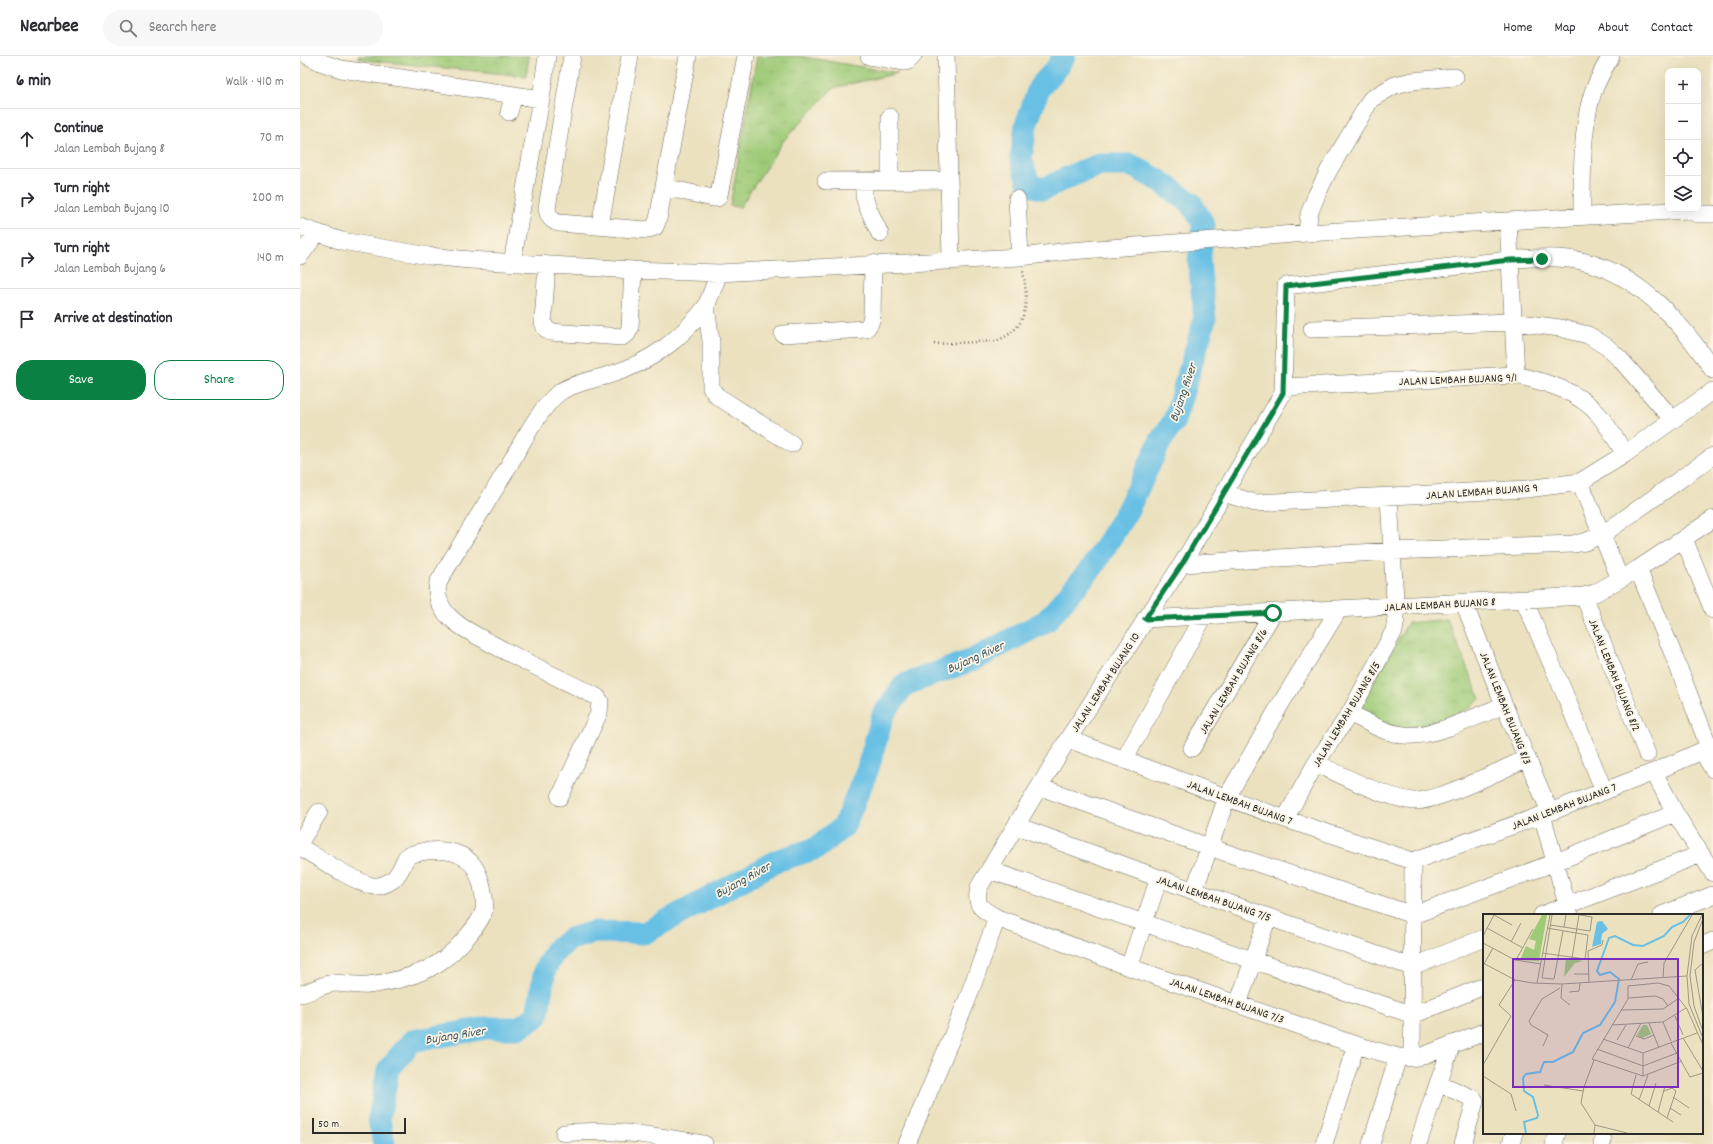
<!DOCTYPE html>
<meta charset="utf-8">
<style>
:root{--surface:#fff;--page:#f7f7f7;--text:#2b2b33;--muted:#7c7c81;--line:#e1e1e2;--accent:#0b8043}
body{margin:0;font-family:Dekko,sans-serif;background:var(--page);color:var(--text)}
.controls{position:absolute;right:12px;top:12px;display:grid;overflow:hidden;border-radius:8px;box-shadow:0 4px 16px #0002}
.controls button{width:36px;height:36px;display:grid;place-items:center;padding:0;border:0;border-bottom:1px solid var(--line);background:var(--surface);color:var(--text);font:20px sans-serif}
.scale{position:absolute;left:12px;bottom:10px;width:94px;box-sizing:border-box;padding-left:4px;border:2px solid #2b2b2b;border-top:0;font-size:11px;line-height:14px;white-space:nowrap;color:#2b2b2b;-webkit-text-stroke:3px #fcf5e5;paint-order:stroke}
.stop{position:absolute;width:12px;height:12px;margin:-9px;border:3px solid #0b8043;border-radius:50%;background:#fff}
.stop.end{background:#0b8043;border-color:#fff;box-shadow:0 1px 4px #0008}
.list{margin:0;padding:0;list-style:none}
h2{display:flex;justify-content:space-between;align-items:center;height:52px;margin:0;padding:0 16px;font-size:17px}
h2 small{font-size:13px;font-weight:400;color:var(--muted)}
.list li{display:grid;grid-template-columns:26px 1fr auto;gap:12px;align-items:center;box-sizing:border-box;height:60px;padding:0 16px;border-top:1px solid var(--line)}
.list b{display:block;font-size:15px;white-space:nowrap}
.list p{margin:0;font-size:13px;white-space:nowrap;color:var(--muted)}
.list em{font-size:13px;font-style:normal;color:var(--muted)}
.actions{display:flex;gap:8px;padding:12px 16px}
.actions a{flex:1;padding:9px 0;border:1px solid var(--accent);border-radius:16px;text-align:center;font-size:14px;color:var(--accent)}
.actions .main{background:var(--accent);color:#fff}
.icon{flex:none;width:22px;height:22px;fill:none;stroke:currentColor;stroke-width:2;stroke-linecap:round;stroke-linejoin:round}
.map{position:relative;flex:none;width:1413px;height:1088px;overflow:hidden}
header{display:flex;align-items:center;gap:24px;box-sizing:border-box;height:56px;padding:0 20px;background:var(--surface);border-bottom:1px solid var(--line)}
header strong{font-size:19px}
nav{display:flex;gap:22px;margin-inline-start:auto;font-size:14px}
.search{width:280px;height:36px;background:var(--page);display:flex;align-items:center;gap:10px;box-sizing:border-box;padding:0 14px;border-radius:22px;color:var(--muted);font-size:15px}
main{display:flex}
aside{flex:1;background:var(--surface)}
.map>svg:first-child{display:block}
</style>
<header>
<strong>Nearbee</strong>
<div class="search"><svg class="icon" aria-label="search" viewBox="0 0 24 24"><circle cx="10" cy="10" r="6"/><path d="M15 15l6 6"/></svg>Search here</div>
<nav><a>Home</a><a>Map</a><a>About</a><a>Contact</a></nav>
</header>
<main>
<aside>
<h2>6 min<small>Walk · 410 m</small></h2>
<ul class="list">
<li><svg class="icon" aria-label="ahead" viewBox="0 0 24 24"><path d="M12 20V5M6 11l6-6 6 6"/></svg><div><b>Continue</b><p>Jalan Lembah Bujang 8</p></div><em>70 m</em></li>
<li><svg class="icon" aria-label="right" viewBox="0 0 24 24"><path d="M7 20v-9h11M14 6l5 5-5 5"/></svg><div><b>Turn right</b><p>Jalan Lembah Bujang 10</p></div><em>200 m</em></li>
<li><svg class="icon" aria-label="right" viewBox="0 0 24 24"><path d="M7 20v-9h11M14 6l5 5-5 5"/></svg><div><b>Turn right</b><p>Jalan Lembah Bujang 6</p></div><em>140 m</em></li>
<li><svg class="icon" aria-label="arrive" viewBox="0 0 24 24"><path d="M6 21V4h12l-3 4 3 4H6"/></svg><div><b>Arrive at destination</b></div></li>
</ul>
<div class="actions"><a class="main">Save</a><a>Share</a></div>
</aside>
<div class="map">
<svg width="1413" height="1088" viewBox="0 0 1413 1088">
<defs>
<pattern id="park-tufts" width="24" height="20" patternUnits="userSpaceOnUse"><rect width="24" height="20" fill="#9fcb78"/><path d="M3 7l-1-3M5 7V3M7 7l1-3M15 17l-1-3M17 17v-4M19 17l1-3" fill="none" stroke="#89ae68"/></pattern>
</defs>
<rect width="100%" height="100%" fill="#fcf5e5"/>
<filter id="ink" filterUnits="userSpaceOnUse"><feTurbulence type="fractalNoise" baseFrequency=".025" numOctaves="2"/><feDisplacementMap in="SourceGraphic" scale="8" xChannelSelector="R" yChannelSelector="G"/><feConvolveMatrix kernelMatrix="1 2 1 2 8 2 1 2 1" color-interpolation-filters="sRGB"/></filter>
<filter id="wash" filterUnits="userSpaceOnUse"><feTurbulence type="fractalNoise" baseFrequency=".012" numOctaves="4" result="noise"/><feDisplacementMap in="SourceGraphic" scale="16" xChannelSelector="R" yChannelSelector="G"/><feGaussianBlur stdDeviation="0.9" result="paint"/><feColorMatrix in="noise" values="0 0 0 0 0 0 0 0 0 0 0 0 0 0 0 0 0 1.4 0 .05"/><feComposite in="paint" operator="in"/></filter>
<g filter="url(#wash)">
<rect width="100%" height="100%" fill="#ebe1bf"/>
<path fill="url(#park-tufts)" stroke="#657b52" d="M57 0H229L226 20 63 4Z
M457 0H498L598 17 533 32 484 84 440 151 430 150Z
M1147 563 1180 643 1167 654 1101 676 1058 652 1108 567Z"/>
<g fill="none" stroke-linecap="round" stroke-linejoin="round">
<path stroke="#68c0e5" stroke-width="23" d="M84 1088 79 1063 88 1014 112 985 187 972H218L237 960 245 913 255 895 270 883 294 876 344 877 479 804 517 792 544 770 568 712 583 659 604 629 675 603 746 565 794 509 828 453 860 386 874 365 905 263 899 205 904 169 891 147 858 124 831 109H799L773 119 744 133 729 129 721 102 726 69 739 32 756 13 764 0"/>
</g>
</g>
<g filter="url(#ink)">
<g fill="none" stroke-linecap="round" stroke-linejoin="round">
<g stroke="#6e6b5f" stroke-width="18">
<path id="minor" d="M8 0 23 7 41 13 241 43
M272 0 247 152C248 160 251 165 259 167L346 174 355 171 358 163 388 0
M569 0 605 6 608 5 613 0
M646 0 651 203
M209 56 214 39
M590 61V124
M526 125 649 124
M564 125V140L567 150 580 178
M364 131 413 142H417L419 139 446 0
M717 143 720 201
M1282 160C1282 123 1281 65 1295 31 1300 20 1305 10 1311 0
M1208 165 1216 319
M300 170 330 0
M0 171 42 185 129 200 170 204 333 214 419 217 720 201 770 195 1007 177 1388 154 1398 158H1413
M1007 177 1009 158 1017 138 1029 114 1071 43 1095 29 1112 25 1155 21
M0 200 16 178
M212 207 241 43 247 0
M247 209 243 266 245 272 250 276 322 281 327 278 330 272 333 214
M419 217 406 251 411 285V332L417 340 492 388
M1012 273 1213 266 1260 272 1288 279 1307 291 1320 303 1373 364
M483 278 566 273 570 267 572 261 573 207
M984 331 1216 319C1245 326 1279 335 1299 359 1309 371 1317 385 1325 398
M1280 426 1320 523
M926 434 933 440 955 447 1227 433 1280 426 1325 398 1413 335
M1384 483 1413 554
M882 508 1092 495 1273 488 1285 486 1303 478 1413 400
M1338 513 1376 605 1409 691
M1284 540 1347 698
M1224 544 1266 641 1304 735
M1164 547 1204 649 1250 756
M845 563 1284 540 1295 537 1338 513 1413 463
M1050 657C1067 666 1084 677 1104 679 1132 682 1178 660 1204 649
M768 683 985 763 1113 805 1242 759 1354 716 1413 690
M892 692 973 557
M1402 695 1413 713
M824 704 904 560
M1016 707C1043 720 1083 741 1113 745 1135 747 1204 713 1227 702
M1354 716 1375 757 1413 817
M740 731 909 791 1113 859 1256 806 1375 757
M260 741 299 657 300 645 297 641C261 623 225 606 190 587 178 580 164 574 154 565 142 555 135 542 138 527 159 490 182 455 204 418 217 396 240 350 260 336 273 327 297 323 312 318 353 305 379 284 406 251
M1242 759 1270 859
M985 763 1016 707 1050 657 1094 575 1096 562 1089 441
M717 770 894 835 1112 911 1184 882
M0 786 19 756
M0 791C17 801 56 827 73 830 80 831 86 828 91 825 100 819 102 809 107 800 127 792 158 791 172 808 177 813 180 823 182 830 183 837 186 846 184 854 181 868 156 894 144 903 123 919 93 926 68 929 56 930 45 927 34 927 22 928 12 936 0 938
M689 814 1113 959 1184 930
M894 835 927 741 980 649 1039 553
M1242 859 1401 798
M1362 859 1413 839
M1402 890 1413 885
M829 911 859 822
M938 948 968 861
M1184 976 1123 1000 1112 1002 1098 1001 1056 989 829 911 697 862C682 853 674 850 679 831L768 683 882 508 983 337 986 230C1041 223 1096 217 1151 211 1190 206 1230 199 1269 203 1332 210 1380 264 1413 314
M1112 1002 1113 805
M1138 1027 1174 1043 1175 1045 1163 1088
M264 1077C311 1072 358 1080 404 1088
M607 1088 666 947 697 862
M1024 1088 1056 989
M1071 1088 1098 1001
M1118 1088 1132 1045 1152 988
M1211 1088 1214 1077
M1254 1088 1257 1077
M1302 1088 1303 1084"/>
</g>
<path stroke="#6e6b5f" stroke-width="2.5" stroke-dasharray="1 3" stroke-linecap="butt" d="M634 288 696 285C730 272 728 245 723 215"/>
<use href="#minor" stroke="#fff" stroke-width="17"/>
</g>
</g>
<g fill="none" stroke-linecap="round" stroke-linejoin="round" filter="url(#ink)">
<path stroke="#0b8043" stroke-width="5" d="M973 557 845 563 882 508 983 337 986 230 1210 204 1242 203"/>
</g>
<g text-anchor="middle" stroke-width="3.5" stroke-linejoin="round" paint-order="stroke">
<g font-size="12" fill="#2b2b2b" stroke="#fcf5e5">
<text transform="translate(1158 323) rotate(-2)" y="4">JALAN LEMBAH BUJANG 9/1</text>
<text transform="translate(1182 435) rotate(-4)" y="4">JALAN LEMBAH BUJANG 9</text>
<text transform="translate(1140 548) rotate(-3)" y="4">JALAN LEMBAH BUJANG 8</text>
<text transform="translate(1315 619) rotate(68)" y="4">JALAN LEMBAH BUJANG 8/2</text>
<text transform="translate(933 625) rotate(-59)" y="4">JALAN LEMBAH BUJANG 8/6</text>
<text transform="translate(805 626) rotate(-57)" y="4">JALAN LEMBAH BUJANG 10</text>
<text transform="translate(1206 652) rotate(68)" y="4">JALAN LEMBAH BUJANG 8/3</text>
<text transform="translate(1046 658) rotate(-59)" y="4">JALAN LEMBAH BUJANG 8/5</text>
<text transform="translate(940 746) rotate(20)" y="4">JALAN LEMBAH BUJANG 7</text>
<text transform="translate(1264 750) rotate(-21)" y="4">JALAN LEMBAH BUJANG 7</text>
<text transform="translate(914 842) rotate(19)" y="4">JALAN LEMBAH BUJANG 7/5</text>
<text transform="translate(927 944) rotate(19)" y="4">JALAN LEMBAH BUJANG 7/3</text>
</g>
<g font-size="13" font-style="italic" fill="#3d5863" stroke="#fcf5e5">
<text transform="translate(882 336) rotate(-71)" y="5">Bujang River</text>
<text transform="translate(675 600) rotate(-24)" y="5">Bujang River</text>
<text transform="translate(442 823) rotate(-29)" y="5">Bujang River</text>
<text transform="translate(155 978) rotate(-9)" y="5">Bujang River</text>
</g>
</g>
<g transform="translate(1183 858)">
<rect width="220" height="220" fill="#ebe1bf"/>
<path d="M59 1H64L56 47 37 46 43 32 51 36 53 27 46 25ZM83 44 100 47 92 49 81 63ZM160 111H164L168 120 159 124 154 121Z" fill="#9fcb78"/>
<path d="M119 7 125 15 119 20 118 30 109 33 114 8Z" fill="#68c0e5"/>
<path fill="none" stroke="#68c0e5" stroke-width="2" d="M43 219 41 208 54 204 55 201 50 183 41 177 40 164 43 160 57 158 61 148H70L90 138 100 119 117 111 132 88 136 65 127 58 117 61 114 57 126 24 132 22 150 31 160 32 181 22 189 13 200 8 207 1"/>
<path fill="none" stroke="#9e9884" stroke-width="1" d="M11 1 29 11M69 1 59 64 71 65 80 17M219 1 209 22 204 62 206 90 220 124M220 5 211 28 207 62 211 92 220 117M67 11 107 17 109 3 97 1M81 13 83 1M4 14 40 34M0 22 11 1M28 28 38 9M0 29 32 46 58 50M59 39 102 45 105 21 64 14M89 44 96 1M33 46 50 15M0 49 32 66 50 69 79 70 204 62M220 49 212 56 220 103M1 50 10 34M91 60H106M180 64 181 49 209 1M148 66 155 50 165 48M54 69 67 1M106 69 105 37 119 31 120 26M79 70 78 84 87 91M86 78 96 77 97 69M145 84 172 82 180 85 185 92M138 96 180 95 196 84M192 102 200 121M180 108 188 127M166 109 176 134M129 111 180 108 203 94M153 122 161 125 171 121M200 124 220 157M120 125 160 139 214 119M134 126 143 111M188 129 207 163 220 159M60 132 65 121 48 111 46 107 59 85 77 74M145 134 158 109M114 135 160 152 194 139M199 147 160 162 109 145 145 85V72L175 69 186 72 204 95 220 131M0 151 28 102 16 91 32 66M153 161 148 180 190 208M0 162 28 180 33 197M160 162V139M61 171 100 177M181 177 189 174 193 177 184 204M190 183 206 194M156 186 165 161M166 192 173 169M187 194 198 201M175 198 182 172M112 211 144 219M111 219 112 211 98 189 101 173 111 146"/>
<path fill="#7b2cbf" fill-opacity="0.15" stroke="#7b2cbf" stroke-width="2" d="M30 45H195V173H30Z"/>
<rect width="220" height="220" fill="none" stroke="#2b2b2b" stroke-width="2"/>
</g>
</svg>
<div class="controls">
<button>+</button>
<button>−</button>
<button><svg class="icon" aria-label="locate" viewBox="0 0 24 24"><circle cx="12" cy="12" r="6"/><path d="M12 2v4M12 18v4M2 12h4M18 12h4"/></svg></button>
<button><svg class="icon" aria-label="layers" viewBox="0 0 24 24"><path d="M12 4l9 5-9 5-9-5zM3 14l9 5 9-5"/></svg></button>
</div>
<div class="scale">50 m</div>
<div class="stop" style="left:973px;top:557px"></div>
<div class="stop end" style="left:1242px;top:203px"></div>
</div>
</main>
